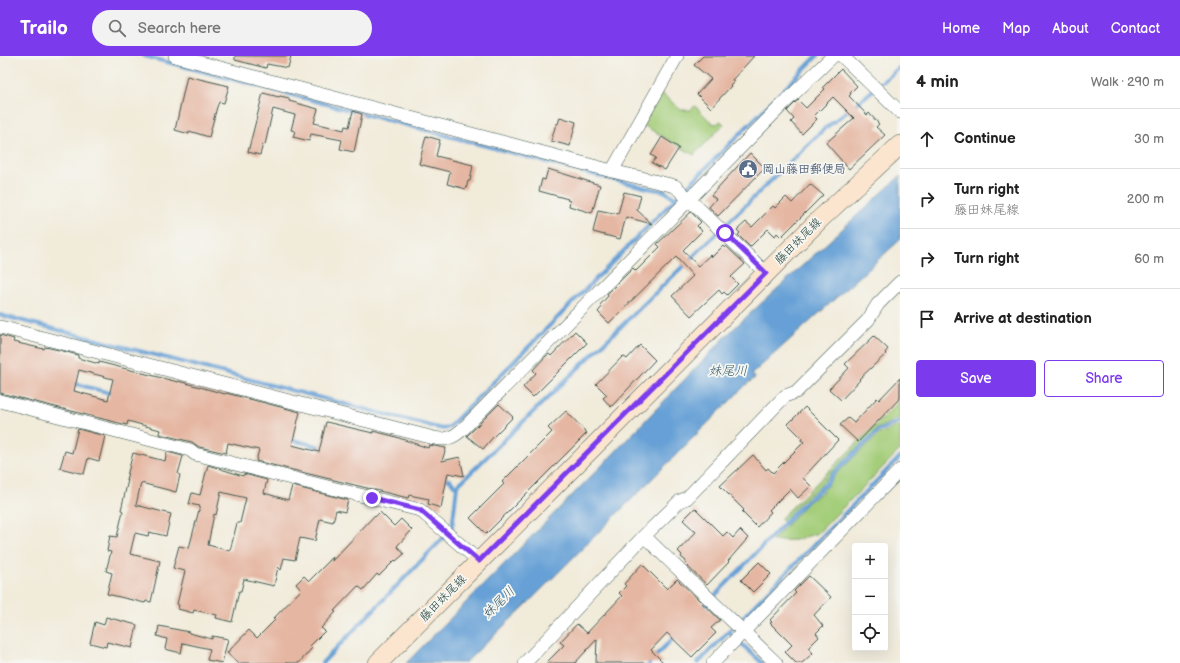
<!DOCTYPE html>
<meta charset="utf-8">
<style>
:root{--surface:#fff;--page:#f2f2f2;--text:#222;--muted:#767676;--line:#e0e0e0;--accent:#7c3aed}
body{margin:0;font-family:"Balsamiq Sans","Klee One",sans-serif;background:var(--page);color:var(--text)}
.controls{position:absolute;right:12px;bottom:12px;display:grid;overflow:hidden;border-radius:4px;box-shadow:0 4px 16px #0002}
.controls button{width:36px;height:36px;display:grid;place-items:center;padding:0;border:0;border-bottom:1px solid var(--line);background:var(--surface);color:var(--text);font:20px sans-serif}
.stop{position:absolute;width:12px;height:12px;margin:-9px;border:3px solid #7c3aed;border-radius:50%;background:#fff}
.stop.end{background:#7c3aed;border-color:#fff;box-shadow:0 1px 4px #0008}
.list{margin:0;padding:0;list-style:none}
h2{display:flex;justify-content:space-between;align-items:center;height:52px;margin:0;padding:0 16px;font-size:17px}
h2 small{font-size:13px;font-weight:400;color:var(--muted)}
.list li{display:grid;grid-template-columns:26px 1fr auto;gap:12px;align-items:center;box-sizing:border-box;height:60px;padding:0 16px;border-top:1px solid var(--line)}
.list b{display:block;font-size:15px;white-space:nowrap}
.list p{margin:0;font-size:13px;white-space:nowrap;color:var(--muted)}
.list em{font-size:13px;font-style:normal;color:var(--muted)}
.actions{display:flex;gap:8px;padding:12px 16px}
.actions a{flex:1;padding:9px 0;border:1px solid var(--accent);border-radius:4px;text-align:center;font-size:14px;color:var(--accent)}
.actions .main{background:var(--accent);color:#fff}
.icon{flex:none;width:22px;height:22px;fill:none;stroke:currentColor;stroke-width:2;stroke-linecap:round;stroke-linejoin:round}
.map{position:relative;flex:none;width:900px;height:607px;overflow:hidden}
header{display:flex;align-items:center;gap:24px;box-sizing:border-box;height:56px;padding:0 20px;background:var(--accent);color:#fff}
header strong{font-size:19px}
nav{display:flex;gap:22px;margin-inline-start:auto;font-size:14px}
.search{width:280px;height:36px;background:var(--page);display:flex;align-items:center;gap:10px;box-sizing:border-box;padding:0 14px;border-radius:22px;color:var(--muted);font-size:15px}
main{display:flex}
aside{flex:1;background:var(--surface)}
.map>svg:first-child{display:block}
</style>
<header>
<strong>Trailo</strong>
<div class="search"><svg class="icon" aria-label="search" viewBox="0 0 24 24"><circle cx="10" cy="10" r="6"/><path d="M15 15l6 6"/></svg>Search here</div>
<nav><a>Home</a><a>Map</a><a>About</a><a>Contact</a></nav>
</header>
<main>
<div class="map">
<svg width="900" height="607" viewBox="0 0 900 607">
<rect width="100%" height="100%" fill="#f6f6f2"/>
<filter id="ink" filterUnits="userSpaceOnUse"><feTurbulence type="fractalNoise" baseFrequency=".025" numOctaves="2"/><feDisplacementMap in="SourceGraphic" scale="8" xChannelSelector="R" yChannelSelector="G"/><feConvolveMatrix kernelMatrix="1 2 1 2 8 2 1 2 1" color-interpolation-filters="sRGB"/></filter>
<filter id="wash" filterUnits="userSpaceOnUse"><feTurbulence type="fractalNoise" baseFrequency=".012" numOctaves="4" result="noise"/><feDisplacementMap in="SourceGraphic" scale="16" xChannelSelector="R" yChannelSelector="G"/><feGaussianBlur stdDeviation="0.9" result="paint"/><feColorMatrix in="noise" values="0 0 0 0 0 0 0 0 0 0 0 0 0 0 0 0 0 1.4 0 .05"/><feComposite in="paint" operator="in"/></filter>
<g filter="url(#wash)">
<rect width="100%" height="100%" fill="#f1ebda"/>
<path fill="#a5ce7a" stroke="#628657" d="M660 36 681 54H690L695 50 712 67 717 68 720 65 724 68 694 99 643 69Z
M900 345V361L877 373 831 417 821 429 802 445 783 465 780 463Z
M900 369V394L818 477 795 484 772 485 805 449 823 435 836 418 879 378Z"/>
<path fill="#66a0d6" stroke="#426e85" d="M900 120V184L752 318 755 322 746 329 528 547 465 607H406L614 397 731 275Z"/>
<g fill="none" stroke-linecap="round" stroke-linejoin="round">
<path stroke="#66a0d6" stroke-width="4" d="M144 0 615 124 652 133 664 135 675 142
M0 259 438 372 444 373 449 371 817 0
M72 327 114 338
M289 383 325 392
M442 422 450 424 454 429 457 430
M701 554 803 448 825 429 834 417 878 375 900 365
M729 576 762 607
M322 607 452 473 457 430 823 74 865 41 900 11
M649 607 675 580
M698 607 900 401"/>
</g>
<g id="blocks">
<path fill="#e5b6a1" fill-rule="evenodd" d="M235 0H291L288 12 267 8 266 12 235 4Z
M703 0H754L732 24 734 25 730 29 731 30 711 52 697 38 711 23 694 9Z
M841 13 857 30 850 37 851 38 849 40 867 59 869 57 879 68 876 71 885 79 849 113 826 87 854 62 833 41 814 60 817 63 802 78 791 66 794 63 787 55 798 44 806 52 825 33 823 31Z
M187 20 229 30 224 47 219 46 217 51 209 81 189 75V78L175 74Z
M263 37 279 41 280 40 289 42V45L318 53 314 67 344 74 345 70 349 71 353 55 362 58 354 96 340 93 342 84 311 78 309 85 293 81 295 75 291 74 295 59 273 53 265 89 263 88 260 99 248 96Z
M560 61 576 66 570 90 551 85 556 68H558Z
M426 80 440 84 436 100 473 109 470 125H468L466 133 447 128 450 116 419 108Z
M662 81 679 92 665 114 652 107 656 102 651 99Z
M750 97 765 112 718 160 709 151 716 143 711 139Z
M548 113 600 129 592 157 569 150 570 145 567 144 568 143 539 135 542 123 545 124Z
M810 128 823 139 781 181 777 177 775 180 768 173 750 191 738 179 740 177 737 174 746 166 752 171 773 150 775 152 786 141 792 147Z
M624 136 641 140 637 154 652 168 626 161 620 183 593 176 598 154 618 158Z
M691 156 701 166 697 170 702 175 683 194 698 210 710 199 712 201 723 190 725 192 726 190 745 208 731 221 738 228 727 239 724 236 722 238 719 234 691 260 672 240 693 220 676 201 609 267 598 256 602 251 600 249 608 240 607 238 633 212 636 215 660 191 657 188Z
M575 275 587 287 533 341 523 331 536 317 533 314 546 300 549 298 551 300Z
M0 279 14 283 13 286 44 293 45 291 59 294 78 299V302L99 308V306L178 326V325L225 338 226 337 300 356 292 389 319 396 326 366 373 377V375L393 380 428 392 429 389 446 392 442 405 460 401 464 420 448 417 441 452 428 448 429 443 409 439 408 442 256 405 259 394 228 387 226 397 199 391 192 386 159 378 160 374 128 365 127 369 0 337ZM79 314 113 323 108 344 74 335Z
M874 280 888 293 885 297 886 298 859 323 860 324 841 344 829 333 849 312 845 308Z
M640 289 655 304 611 351 603 342 607 339 596 328 623 300 627 303Z
M900 322V342L858 386 840 369 848 362 854 367 877 342 879 344Z
M499 348 513 361 494 380 483 393 467 380Z
M805 351 838 384 803 422 811 430 798 442 790 433 769 454 771 456 757 471 742 456 744 454 720 430 753 399 766 414 768 412 773 417 804 386 801 384 802 382 788 368Z
M566 355 587 377 486 478 470 462 504 428 502 426 552 376 548 372Z
M78 373 105 380 99 405 88 402 84 418 60 412 65 395 72 397Z
M167 396 183 400 178 418 180 419 176 436 141 427 136 449 171 458 166 480 149 476 148 480 135 477 130 498 160 505 151 546 146 545 145 547 107 538 112 517 106 515 111 496 107 495 110 480 117 481 123 455 121 454 128 424H126L133 397 165 405Z
M208 409 243 420 244 418 267 424 264 437 288 444 292 430 348 444 345 456 336 454 333 466 320 463 315 485 300 482 295 504 284 502 281 514 278 511 274 530 244 523 241 535H239L232 566 216 562 217 559 194 554 193 557 178 553 179 549 177 548 185 515 173 512 179 490 189 492 200 450 189 448 192 437 200 439ZM221 436 246 442 240 467H237L230 495 208 489 214 458 216 459Z
M695 452 723 480 727 476 733 482 740 474 748 482 728 505 729 506 707 529 688 511H689L685 507 686 505 681 501 682 499 678 495 696 476 683 464Z
M380 456 394 470 401 463 412 474 397 490 404 498 396 505 395 504 379 520 377 518 363 534 358 530 334 555 336 556 321 572 325 575 310 590 312 592 299 607H238L227 597 249 574 257 582 275 564 273 563 301 534 296 528 304 520 309 525 333 501 332 505 374 460 375 461Z
M759 506 771 518 753 536 741 524Z
M642 508 667 533 677 523 720 564 711 572 716 577 692 601 667 577 651 594 664 607H596L597 583 575 607H546L564 589 560 586 577 568 587 577 622 540 619 537 626 530 624 528Z
M809 520 831 541 814 559 823 570 816 577 819 581 808 592 813 597 802 607H796L785 596 792 589 770 567 772 566 770 564 796 537 794 535Z
M106 561 137 569 132 592 107 586 106 591 90 587 95 566 104 569Z
M159 570 189 576V577L212 583V580L228 583 222 607 207 604 210 593 183 587 181 597 165 593 167 583 157 580Z"/>
</g>
</g>
<g filter="url(#ink)">
<use href="#blocks" fill-opacity="0" stroke="#3e574d" stroke-width="1"/>
<g fill="none" stroke-linecap="round" stroke-linejoin="round">
<g stroke="#3e574d" stroke-width="14">
<path id="street" d="M175 0 612 115 675 130 766 217
M842 0 900 56
M612 115 677 0
M0 271 434 382C447 385 454 381 464 372L784 47 833 0
M0 345 190 394 195 398 420 454 479 505
M644 480 776 607
M525 607 644 480 680 445 687 442 785 340 796 336 868 264 878 248 900 226
M713 607 900 414"/>
</g>
<g stroke="#3e574d" stroke-width="20">
<path id="secondary" d="M378 607 819 164 900 89"/>
</g>
<use href="#street" stroke="#fff" stroke-width="13"/>
<use href="#secondary" stroke="#fce5cf" stroke-width="19"/>
</g>
</g>
<g fill="none" stroke-linecap="round" stroke-linejoin="round" filter="url(#ink)">
<path stroke="#7c3aed" stroke-width="5" d="M372 442 420 454 479 505 766 217 725 177"/>
</g>
<defs>
<g id="civic-disc" transform="scale(1)"><circle r="9.5" fill="#5c6f8a" stroke="#f6f6f2"/><path d="M-.6-6.5H3V-4.5H.6V-3L4-1V1h2V6H-6V1h2V-1L-.6-3ZM-1.2 2.5V6h2.4V2.5Z" fill="#fff"/></g>
</defs>
<g fill-rule="evenodd">
<use href="#civic-disc" x="748" y="113"/>
</g>
<g text-anchor="middle" stroke-width="3.5" stroke-linejoin="round" paint-order="stroke">
<g font-size="12" font-weight="bold" fill="#4e5e75" stroke="#f6f6f2" text-anchor="start">
<text x="762" y="117">岡山藤田郵便局</text>
</g>
<g font-size="12" fill="#1f3d34" stroke="#f6f6f2">
<text transform="translate(798 185) rotate(-45)" y="4">藤田妹尾線</text>
<text transform="translate(443 542) rotate(-45)" y="4">藤田妹尾線</text>
</g>
<g font-size="13" font-style="italic" fill="#345b65" stroke="#f6f6f2">
<text x="728" y="319">妹尾川</text>
<text transform="translate(498 546) rotate(-45)" y="5">妹尾川</text>
</g>
</g>
</svg>
<div class="controls">
<button>+</button>
<button>−</button>
<button><svg class="icon" aria-label="locate" viewBox="0 0 24 24"><circle cx="12" cy="12" r="6"/><path d="M12 2v4M12 18v4M2 12h4M18 12h4"/></svg></button>
</div>
<div class="stop" style="left:725px;top:177px"></div>
<div class="stop end" style="left:372px;top:442px"></div>
</div>
<aside>
<h2>4 min<small>Walk · 290 m</small></h2>
<ul class="list">
<li><svg class="icon" aria-label="ahead" viewBox="0 0 24 24"><path d="M12 20V5M6 11l6-6 6 6"/></svg><div><b>Continue</b></div><em>30 m</em></li>
<li><svg class="icon" aria-label="right" viewBox="0 0 24 24"><path d="M7 20v-9h11M14 6l5 5-5 5"/></svg><div><b>Turn right</b><p>藤田妹尾線</p></div><em>200 m</em></li>
<li><svg class="icon" aria-label="right" viewBox="0 0 24 24"><path d="M7 20v-9h11M14 6l5 5-5 5"/></svg><div><b>Turn right</b></div><em>60 m</em></li>
<li><svg class="icon" aria-label="arrive" viewBox="0 0 24 24"><path d="M6 21V4h12l-3 4 3 4H6"/></svg><div><b>Arrive at destination</b></div></li>
</ul>
<div class="actions"><a class="main">Save</a><a>Share</a></div>
</aside>
</main>
